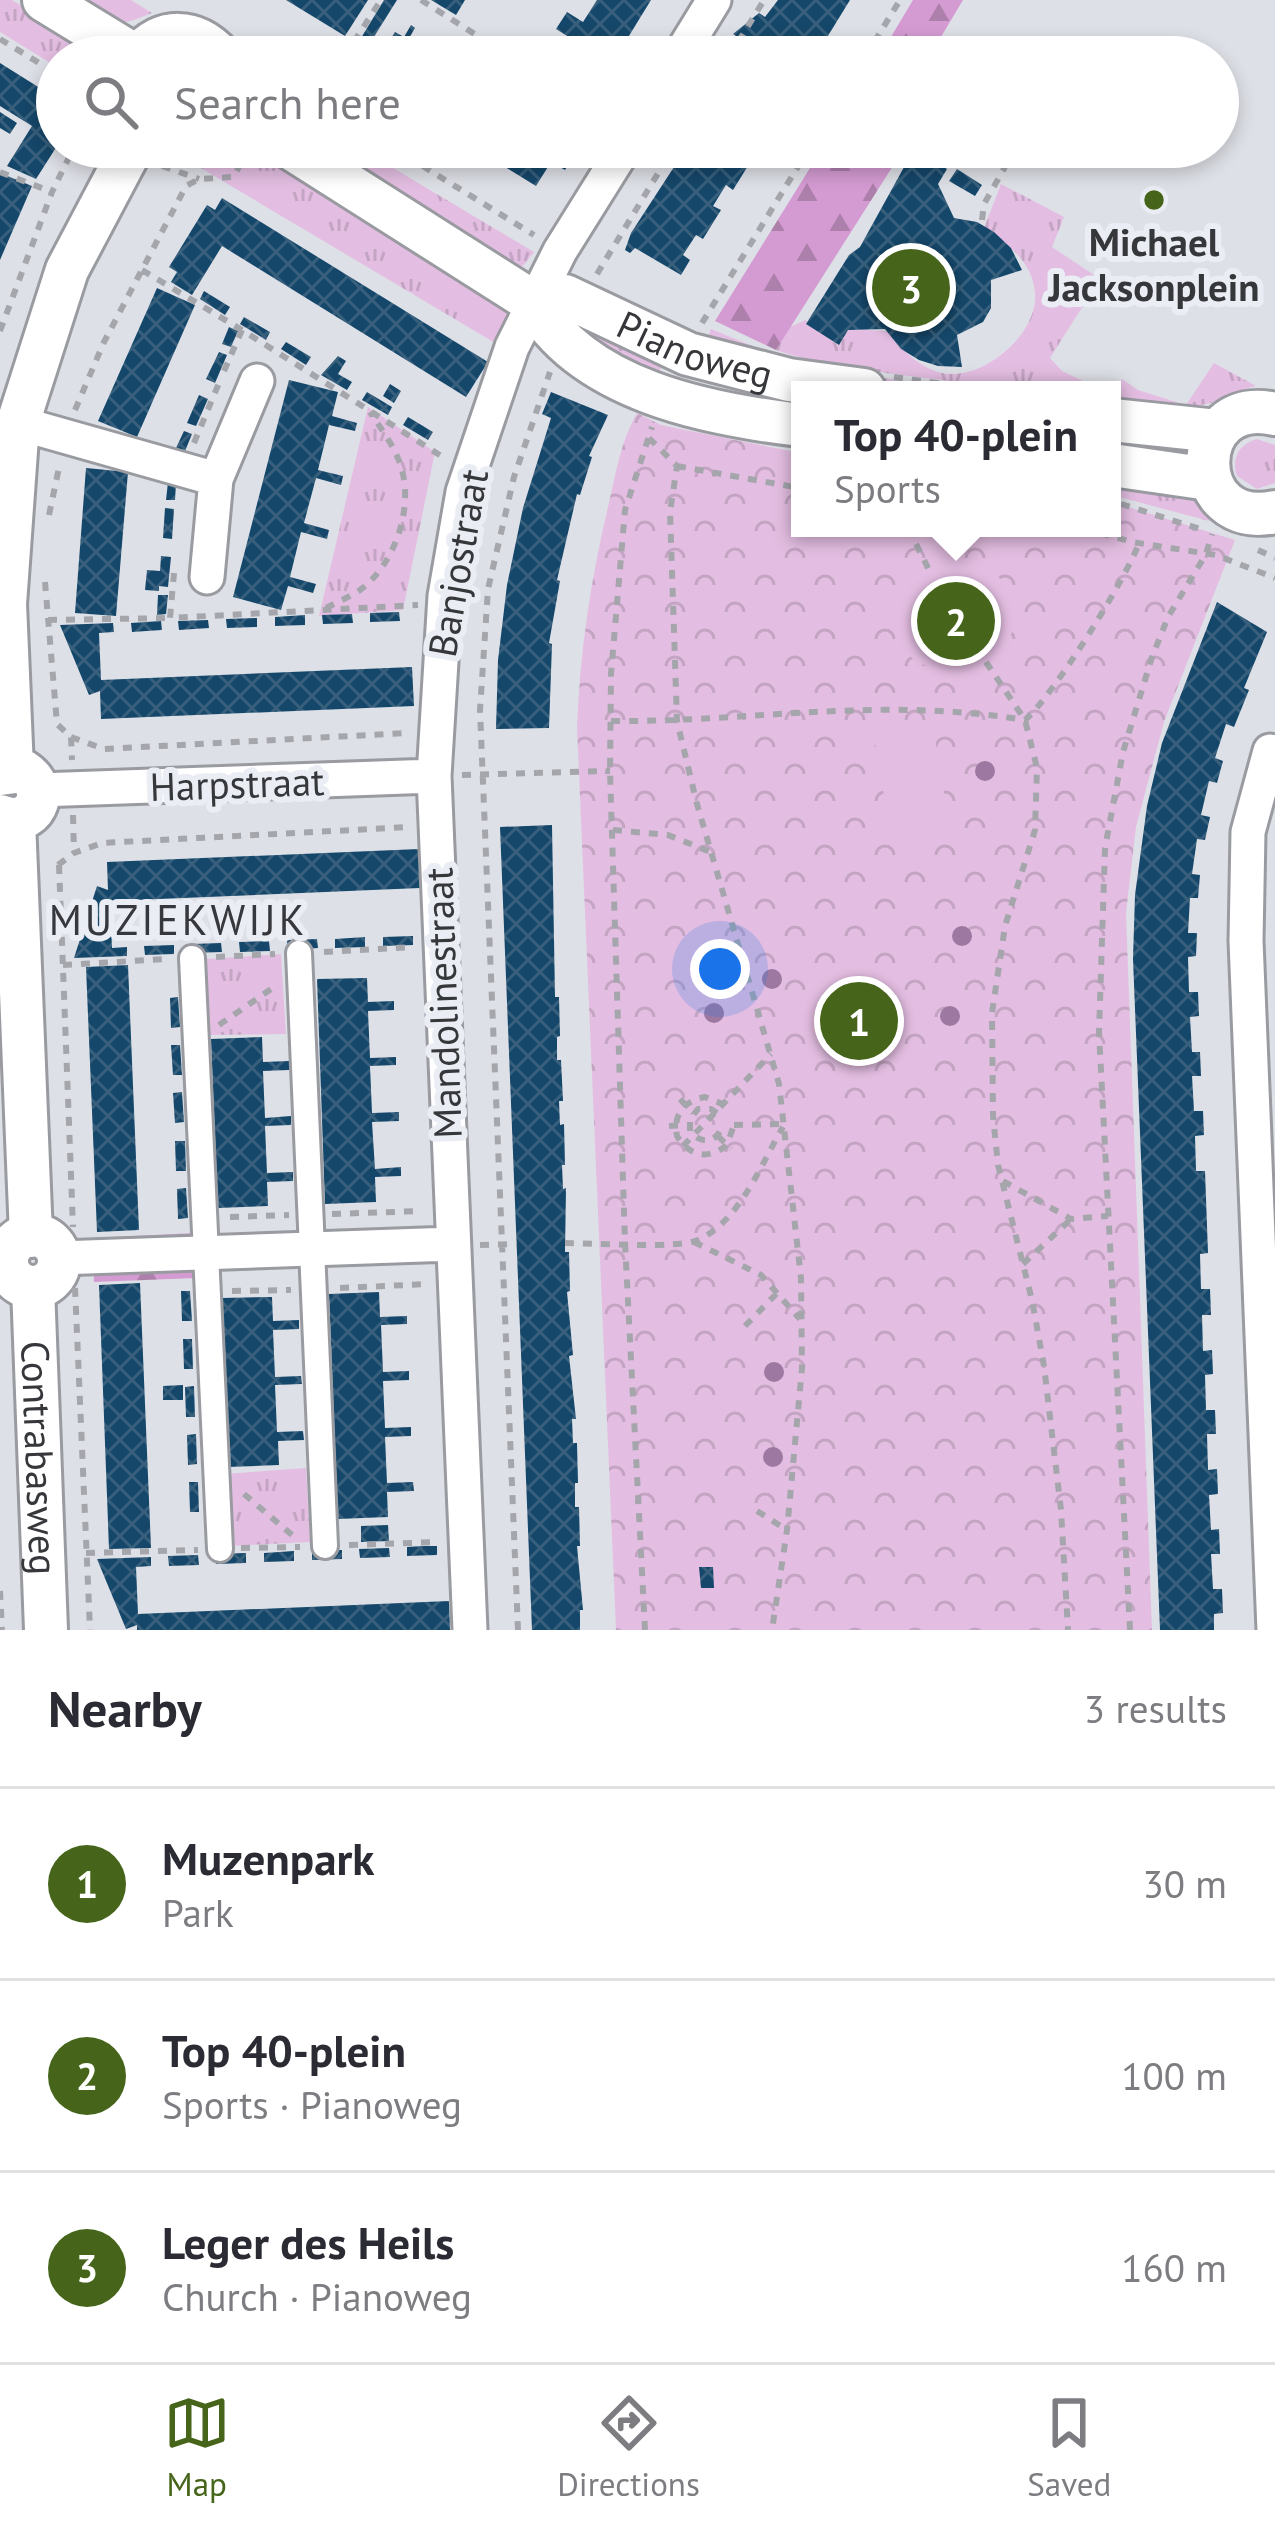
<!DOCTYPE html>
<meta charset="utf-8">
<style>
:root{--surface:#fff;--page:#f7f7f7;--text:#2b2b33;--muted:#7c7c81;--line:#e1e1e2;--accent:#46651a}
body{margin:0;font-family:"PT Sans",sans-serif;background:var(--page);color:var(--text)}
.you{position:absolute;left:720px;top:969px;width:42px;height:42px;margin:-30px;border:9px solid #fff;border-radius:50%;background:#1a73e8;box-shadow:0 0 0 18px #1a73e833}
.badge{display:grid;place-items:center;width:78px;height:78px;border-radius:50%;background:var(--accent);color:#fff;font-size:39px;font-weight:700}
.pin{position:absolute;translate:-50% -50%;border:6px solid #fff;box-shadow:0 3px 12px #0006}
.popup{position:absolute;left:791px;top:381px;width:330px;height:156px;box-sizing:border-box;display:grid;place-content:center;border-radius:0px;background:var(--surface);filter:drop-shadow(0 3px 9px #0005);font-size:39px;white-space:nowrap;color:var(--muted)}
.popup b{font-size:45px;color:var(--text)}
.popup::after{content:'';position:absolute;left:50%;top:100%;margin-left:-24px;border:24px solid transparent;border-top-color:var(--surface)}
.list{margin:0;padding:0;list-style:none}
h2{display:flex;justify-content:space-between;align-items:center;height:156px;margin:0;padding:0 48px;font-size:51px}
h2 small{font-size:39px;font-weight:400;color:var(--muted)}
.list li{display:grid;grid-template-columns:78px 1fr auto;gap:36px;align-items:center;box-sizing:border-box;height:192px;padding:0 48px;border-top:3px solid var(--line)}
.list b{display:block;font-size:45px;white-space:nowrap}
.list p{margin:0;font-size:39px;white-space:nowrap;color:var(--muted)}
.list em{font-size:39px;font-style:normal;color:var(--muted)}
.icon{flex:none;width:66px;height:66px;fill:none;stroke:currentColor;stroke-width:2;stroke-linecap:round;stroke-linejoin:round}
.map{position:relative;flex:none;width:1275px;height:1630px;overflow:hidden}
.search{position:absolute;background:var(--surface);box-shadow:0 6px 18px #0003;left:36px;right:36px;top:36px;height:132px;display:flex;align-items:center;gap:30px;box-sizing:border-box;padding:0 42px;border-radius:66px;color:var(--muted);font-size:45px}
.sheet{height:732px;background:var(--surface)}
nav{display:flex;justify-content:space-around;align-items:center;box-sizing:border-box;height:168px;border-top:3px solid var(--line);background:var(--surface);font-size:33px;color:var(--muted)}
nav a{display:grid;justify-items:center;gap:6px}
nav .on{color:var(--accent)}
.map>svg:first-child{display:block}
</style>
<div class="map">
<svg width="1275" height="1630" viewBox="0 0 1275 1630">
<defs>
<pattern id="grass-tufts" width="24" height="20" patternUnits="userSpaceOnUse" patternTransform="scale(3)"><rect width="24" height="20" fill="#e4bee2"/><path d="M3 7l-1-3M5 7V3M7 7l1-3M15 17l-1-3M17 17v-4M19 17l1-3" fill="none" stroke="#c4a4c3"/></pattern>
<pattern id="forest-firs" width="22" height="20" patternUnits="userSpaceOnUse" patternTransform="scale(3)"><rect width="22" height="20" fill="#d49bd2"/><path d="M5 1l3.5 6h-7zM16 11l3.5 6h-7z" fill="#ad7fab"/></pattern>
<pattern id="park-crowns" width="20" height="18" patternUnits="userSpaceOnUse" patternTransform="scale(3)"><rect width="20" height="18" fill="#e4bee2"/><path d="M2 6a3 3 0 1 1 6 0M12 15a3 3 0 1 1 6 0" fill="none" stroke="#c4a4c3"/></pattern>
<pattern id="building-cross-hatch" width="8" height="8" patternUnits="userSpaceOnUse" patternTransform="scale(3)"><rect width="8" height="8" fill="#15476a"/><path d="M0 0l8 8M0 8l8-8" fill="none" stroke="#38607c"/></pattern>
</defs>
<rect width="100%" height="100%" fill="#dee0e7"/>
<path fill="url(#grass-tufts)" d="M0 0H12L86 45 79 57H57V67L0 32Z
M62 0H131L152 13C106 32 104 25 62 0Z
M205 147H246L502 300C512 318 510 328 500 346L179 155Z
M307 147H358L534 252 524 265 514 269Z
M1001 184 1064 217 1052 247 1100 279 1050 358 1062 371 1102 390C1029 390 959 383 886 373 849 367 812 363 776 350L790 327 805 320 838 345 849 329 887 331C901 348 916 365 938 372 979 385 1039 335 1035 293 1033 263 1007 242 984 228Z
M579 313 665 359 655 381 566 335Z
M711 329 791 362 822 369 965 390 870 382 704 349Z
M1214 363 1256 386C1239 389 1226 399 1211 403 1180 411 1143 401 1112 398L1122 379 1138 390 1186 405Z
M368 407 435 452 403 610 319 616Z
M1257 439 1275 445V483L1257 489 1237 476C1231 458 1239 444 1257 439Z
M1112 473 1199 486 1209 521 1112 495Z
M281 954 286 1034 210 1035 205 959Z
M306 1468 310 1542 229 1546 224 1474Z"/>
<path fill="url(#forest-firs)" d="M913 0H963L929 57H879Z
M823 147H905L776 350 715 321Z
M196 1233 197 1278 94 1282 92 1238Z"/>
<path fill="url(#park-crowns)" d="M637 413 661 425 800 453V528H1112V502L1235 540 1164 722 1136 827 1126 913 1152 1630H616L577 727C580 650 591 577 609 503 616 472 621 441 637 413Z"/>
<path fill="#e4bee2" d="M964 565C998 568 1030 594 1013 631 1006 645 991 657 981 669H964L949 663 932 667 918 663 905 652 896 628V610L919 570 942 571Z
M933 726 950 829 891 839 874 736Z"/>
<path fill="url(#building-cross-hatch)" d="M286 0H368L345 36Z
M384 0H397L372 40 385 48 395 32 404 37 411 25 415 28 408 40 411 42 403 57H362L368 48 358 43Z
M431 0H465L456 15Z
M597 0H651L616 57H561L572 39 556 29 567 12 583 22Z
M778 0H850L815 57H742L748 44 733 34 759 13 765 17Z
M0 63 51 95 38 116 57 127 51 136 57 139V146L36 179 7 166 32 126 0 106Z
M0 112 17 123 10 134 0 128Z
M473 147 547 148 579 147 565 170 551 162 536 186Z
M687 147H750L744 156 751 161 733 190 726 185 713 206 721 210 703 239 696 235 683 255 690 260 681 275 635 248 630 253 625 250 631 233Z
M914 149 947 169 938 184 954 218 977 222 994 232 1011 248 1022 270 991 280V308L983 322 957 335 962 367 938 366 919 360 901 349 885 329 848 330 839 345 806 324 849 255 860 247Z
M957 169 982 185 975 196 949 181Z
M0 173 32 186 0 260Z
M222 198 488 362 466 397 222 246 192 295 171 282 177 272 169 267 207 205 215 210Z
M157 288 195 305 137 437 98 421Z
M204 291 230 307 225 315 200 299Z
M244 317 270 332 266 340 240 324Z
M229 327 238 331 231 347 222 344Z
M286 342 311 357 306 365 281 349Z
M219 352 227 355 215 383 206 379Z
M338 356 346 361 338 374 352 382 347 390 321 375Z
M289 380 338 392 332 416 357 423 355 431 329 425 318 470 343 476 341 485 316 478 304 523 329 530 327 539 301 532 290 577 316 584 313 593 288 586 281 610 233 597Z
M390 384 401 391 394 403 383 396Z
M367 392 392 407 388 415 362 400Z
M551 392 608 415 589 456 592 457 580 495 577 494 557 580 560 581 549 643 552 644 549 728 496 729 498 660 507 585 523 508 551 418 542 414Z
M199 395 208 399 196 426 187 423Z
M408 417 433 432 428 440 403 425Z
M184 431 192 434 185 451 176 448Z
M86 468 128 472 116 616 75 613Z
M168 482 176 484 175 500H166Z
M165 508 174 509 172 539 163 538Z
M161 556 171 557 168 587 159 586V591L145 590 147 570 160 571Z
M158 595H168L166 614 157 615Z
M1217 602 1267 632 1244 688 1249 690 1234 727 1226 724 1215 758 1223 761 1217 783 1209 781 1201 815 1210 817 1205 840 1197 839 1192 874 1200 875 1198 898H1190L1188 933H1197L1196 956 1188 957 1189 992H1198L1199 1016 1190 1017 1192 1052H1200L1201 1076H1192L1194 1111H1203L1204 1135 1195 1136 1196 1171H1205L1208 1253 1200 1254 1201 1289H1210L1211 1315H1202L1203 1351 1212 1350 1213 1374 1205 1375 1206 1410H1215L1216 1434H1207L1208 1470 1217 1469 1218 1494 1209 1495 1211 1530 1219 1529 1220 1554H1211L1213 1589H1222L1223 1613 1214 1614V1630H1160L1133 959 1135 895 1147 806 1162 743Z
M399 612 400 621 370 622V613Z
M352 614 353 623 323 624 322 615Z
M305 615V625L275 626V617Z
M257 618V627L227 628 226 619Z
M208 620 209 628 179 630 178 621Z
M161 621 162 630 132 632 131 623Z
M113 623 114 632 99 633 101 680 412 667 414 706 101 719 100 691 89 695 60 625Z
M552 825 555 997H559L560 1036 557 1037V1060H561L563 1101H559L560 1125 564 1124 565 1165H562L563 1189 566 1188 565 1252H569L570 1291 567 1292 573 1355 569 1356 576 1419H572L573 1443H577L578 1483H575V1507H579L580 1546H577L583 1610H580V1630H532L500 827Z
M419 849 420 888 110 901 112 948 127 947V956L74 958 97 886 108 890 107 862Z
M413 936V945L383 946V937Z
M365 937V947L335 948V939Z
M317 939 318 948 288 950 287 940Z
M269 941 270 951 240 952 239 942Z
M221 943 222 952 192 953V944Z
M174 945V954L145 955 144 946Z
M128 965 139 1230 97 1232 86 967Z
M367 978 368 1002 394 1001V1010L368 1011 370 1058 396 1057V1065L370 1066 372 1113 399 1112V1121L372 1122 375 1169 401 1167V1176L375 1177 376 1202 325 1204 317 979Z
M178 997 180 1027 171 1028 170 998Z
M262 1037 263 1062 289 1061V1070L263 1071 265 1118 291 1116V1125L265 1126 267 1173 293 1172V1181L267 1182 268 1206 218 1208 211 1039Z
M171 1045H180L182 1075H173Z
M182 1092 184 1122 175 1123 173 1093Z
M175 1141H185L186 1171H176Z
M186 1188 188 1218 178 1219 177 1189Z
M140 1283 151 1548 109 1549 99 1285Z
M181 1291H190L192 1321H182Z
M379 1292 380 1317 407 1316V1324L381 1325 383 1372 409 1371V1380L383 1381 385 1428 411 1427V1436L385 1437 387 1483 413 1482 414 1491 387 1492 388 1517 338 1519 329 1294Z
M272 1297 273 1321 299 1320V1329L273 1330 275 1377 301 1376 302 1384 275 1385 277 1432 303 1431 304 1440 278 1441 279 1465 228 1467 221 1298Z
M183 1339H192L193 1369H184Z
M183 1385V1400H163V1386Z
M194 1386 195 1417H186L185 1387Z
M196 1434 197 1464 188 1465 187 1435Z
M189 1482H198L199 1512H190Z
M388 1525 389 1541 361 1542V1526Z
M422 1546H437V1555L407 1556V1547Z
M389 1548 390 1557 360 1558 359 1549Z
M342 1550V1559L312 1560V1551Z
M294 1551V1561L264 1562V1553Z
M246 1553V1563L216 1564V1554Z
M198 1555 199 1565 169 1566 168 1556Z
M151 1557V1566L136 1567 138 1614 449 1601 450 1630H137V1625L126 1629 97 1559Z
M699 1567H713L714 1588H701Z"/>
<g fill="none" stroke-linecap="round" stroke-linejoin="round">
<g stroke="#999ba1" stroke-width="30">
<path id="pedestrian" d="M299 953 325 1546
M192 958 220 1549"/>
</g>
<g stroke="#999ba1" stroke-width="39">
<path id="minor" d="M679 57 714 0
M18 423 216 479
M207 577 216 479 257 381
M39 790 434 776
M59 1258 452 1244
M470 1630 434 776 445 596 463 492 512 347 560 251 625 147
M1274 1630 1246 941 1248 832 1270 751 1275 754"/>
</g>
<g stroke="#999ba1" stroke-width="48">
<g id="tertiary">
<path d="M44 0 137 57"/>
<path d="M137 57C162 27 195 28 221 57"/>
<path d="M289 147 533 302C583 390 706 414 800 425"/>
<path id="s1" d="M533 302 565 296 688 354 789 380 864 390"/>
<path d="M1275 414C1186 394 1186 531 1275 512"/>
<path d="M1112 420 1217 431"/>
<path d="M1112 465 1209 479"/>
<path d="M12 769 5 604 18 423 67 270 132 147"/>
<path d="M0 774 23 771C53 790 34 830 0 816"/>
<path d="M14 821 31 1236"/>
<circle cx="33" cy="1261" r="26"/>
<path id="s2" d="M33 1287 46 1630"/>
</g>
</g>
<path stroke="#a5a6ac" stroke-width="6" stroke-dasharray="9 9" stroke-linecap="butt" d="M421 0 511 57
M0 39 57 74
M344 57 381 0
M729 57 764 0
M865 57 900 0
M392 147 534 235
M162 166 199 179
M0 172 52 192
M982 220 984 204 1005 167
M142 270 242 330
M597 274 674 147
M702 323 810 147
M0 331 52 192 74 147
M224 371 242 330 446 459
M894 377 986 390
M75 410 104 342 186 186 199 179 233 177 251 147
M649 438 677 466 670 512 677 721 697 804 779 1084 801 1278 802 1368 787 1530 772 1630
M194 443 219 383
M677 466 800 488
M1121 504 1200 529
M49 515 60 463
M908 528 929 570
M1083 528 1132 542 1216 555 1275 578
M1258 550 1275 558
M174 573 170 618 418 605
M45 582 57 724 71 737 72 760
M326 608C337 602 350 597 360 590 394 565 413 511 402 470 397 450 382 430 370 412
M48 620 170 618
M986 662 1025 720 1037 768 1035 830 1005 926 992 1013 993 1116 998 1165 1032 1300 1044 1366 1061 1510 1068 1630
M611 721C755 722 879 696 1025 720 1053 696 1126 579 1139 543
M71 737 104 749 407 733
M462 775 610 771
M73 815 74 853
M613 830 668 835 713 853
M58 865 74 853 102 843 410 827
M59 865 73 1227
M324 952 413 947
M216 957 275 954
M63 965 167 959
M219 1025 277 985
M680 1099 693 1113
M725 1105 705 1097C683 1101 673 1115 677 1136 690 1157 709 1160 727 1145L734 1125
M717 1113 711 1109H698L690 1119V1131C701 1145 717 1143 722 1126
M734 1125 785 1124
M669 1126 688 1125
M718 1136 731 1149
M683 1146 771 1054
M1003 1181 1071 1219 1108 1216
M332 1214 421 1211
M230 1217 289 1215
M694 1242 761 1275 800 1319
M565 1243C592 1243 678 1249 698 1240 740 1221 761 1164 783 1127
M480 1245 517 1244
M1023 1264 1071 1219
M75 1288 90 1630
M340 1288 429 1284
M232 1291 291 1290
M745 1326 779 1291
M244 1494 298 1540
M757 1511 787 1530
M349 1545 438 1542
M241 1548 300 1547
M86 1553 198 1550
M0 1591 2 1630
M518 1630 480 710 488 589 514 477 550 372
M645 1630 625 1243 610 771 611 674 625 510 652 427
M1130 1630 1099 1032 1105 848 1123 752 1152 657 1168 617 1206 554 1212 534"/>
<use href="#pedestrian" stroke="#fff" stroke-width="24"/>
<use href="#minor" stroke="#fff" stroke-width="33"/>
<use href="#tertiary" stroke="#fff" stroke-width="42"/>
</g>
<g fill="#9d79a1">
<circle cx="985" cy="771" r="10"/>
<circle cx="962" cy="936" r="10"/>
<circle cx="772" cy="979" r="10"/>
<circle cx="714" cy="1013" r="10"/>
<circle cx="950" cy="1016" r="10"/>
<circle cx="774" cy="1372" r="10"/>
<circle cx="773" cy="1457" r="10"/>
</g>
<circle fill="#46651a" stroke="#ebedf4" stroke-width="4.5" cx="1154" cy="200" r="12"/>
<g text-anchor="middle" stroke-width="12" stroke-linejoin="round" paint-order="stroke">
<g font-size="39" font-weight="bold" fill="#36373a" stroke="#ebedf4">
<text x="1154" y="256">Michael<tspan x="1154" dy="45">Jacksonplein</tspan></text>
</g>
<g font-size="39" fill="#36373a" stroke="#ebedf4">
<text dy="14" stroke="none"><textPath href="#s1" startOffset="174">Pianoweg</textPath></text>
<text transform="translate(458 563) rotate(-80)" y="14">Banjostraat</text>
<text transform="translate(237 784) rotate(-2)" y="14">Harpstraat</text>
<text transform="translate(443 1003) rotate(-92)" y="14">Mandolinestraat</text>
<text dy="14" stroke="none"><textPath href="#s2" startOffset="171">Contrabasweg</textPath></text>
</g>
<g font-size="42" letter-spacing="3" fill="#36383d" stroke="#ebedf4">
<text x="178" y="935">MUZIEKWIJK</text>
</g>
</g>
</svg>
<div class="you"></div>
<div class="pin badge" style="left:859px;top:1021px">1</div>
<div class="pin badge" style="left:956px;top:621px">2</div>
<div class="popup"><b>Top 40-plein</b>Sports</div>
<div class="pin badge" style="left:911px;top:288px">3</div>
<div class="search"><svg class="icon" aria-label="search" viewBox="0 0 24 24"><circle cx="10" cy="10" r="6"/><path d="M15 15l6 6"/></svg>Search here</div>
</div>
<section class="sheet">
<h2>Nearby<small>3 results</small></h2>
<ul class="list">
<li><span class="badge">1</span><div><b>Muzenpark</b><p>Park</p></div><em>30 m</em></li>
<li><span class="badge">2</span><div><b>Top 40-plein</b><p>Sports · Pianoweg</p></div><em>100 m</em></li>
<li><span class="badge">3</span><div><b>Leger des Heils</b><p>Church · Pianoweg</p></div><em>160 m</em></li>
</ul>
</section>
<nav>
<a class="on"><svg class="icon" aria-label="map" viewBox="0 0 24 24"><path d="M3 6l6-2 6 2 6-2v14l-6 2-6-2-6 2zM9 4v14M15 6v14"/></svg>Map</a>
<a><svg class="icon" aria-label="directions" viewBox="0 0 24 24"><path d="M12 3l9 9-9 9-9-9zM9 14v-3h6M13 9l2 2-2 2"/></svg>Directions</a>
<a><svg class="icon" aria-label="saved" viewBox="0 0 24 24"><path d="M7 4h10v16l-5-4-5 4z"/></svg>Saved</a>
</nav>
